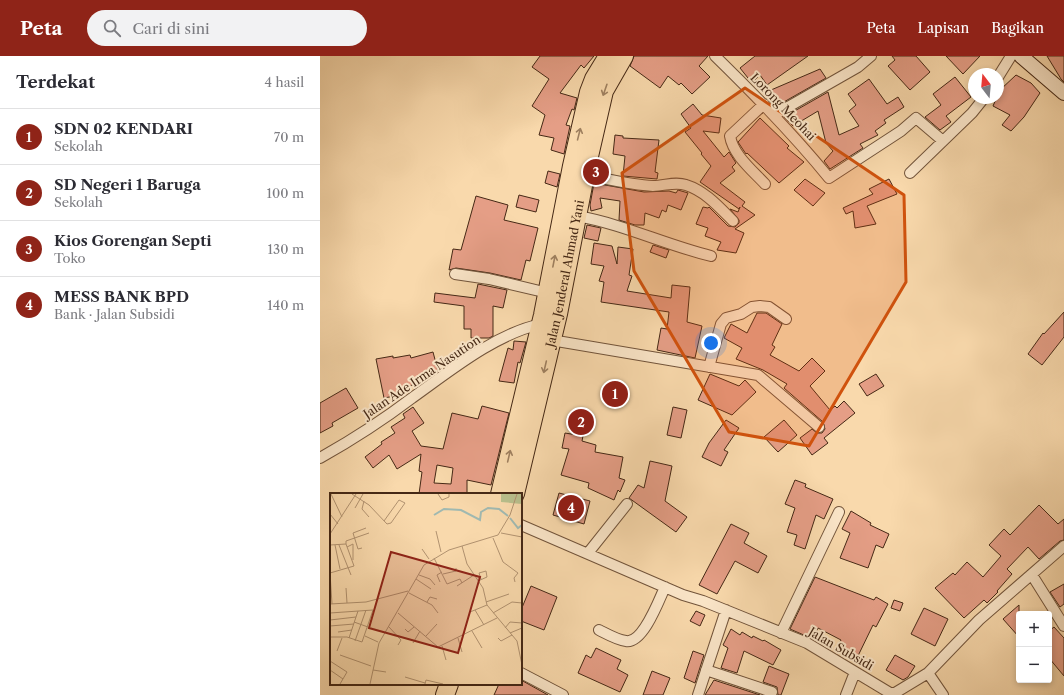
<!DOCTYPE html>
<html lang="id">
<meta charset="utf-8">
<style>
:root{--surface:#fff;--page:#f2f2f3;--text:#2b2b33;--muted:#7c7c81;--line:#e1e1e2;--accent:#8f2418}
body{margin:0;font-family:"Libre Caslon Text",serif;background:var(--page);color:var(--text)}
.controls{position:absolute;right:12px;bottom:12px;display:grid;overflow:hidden;border-radius:4px;box-shadow:0 2px 6px #0003}
.controls button{width:36px;height:36px;display:grid;place-items:center;padding:0;border:0;border-bottom:1px solid var(--line);background:var(--surface);color:var(--text);font:20px sans-serif}
.compass{position:absolute;left:648px;top:12px;width:36px;height:36px;border-radius:50%;background:var(--surface);box-shadow:0 2px 6px #0003;rotate:344deg}
.you{position:absolute;left:391px;top:287px;width:14px;height:14px;margin:-10px;border:3px solid #fff;border-radius:50%;background:#1a73e8;box-shadow:0 0 0 6px #1a73e833}
.badge{display:grid;place-items:center;width:26px;height:26px;border-radius:50%;background:var(--accent);color:#fff;font-size:13px;font-weight:700}
.pin{position:absolute;translate:-50% -50%;border:2px solid #fff;box-shadow:0 1px 4px #0006}
.list{margin:0;padding:0;list-style:none}
h2{display:flex;justify-content:space-between;align-items:center;height:52px;margin:0;padding:0 16px;font-size:17px}
h2 small{font-size:13px;font-weight:400;color:var(--muted)}
.list li{display:grid;grid-template-columns:26px 1fr auto;gap:12px;align-items:center;box-sizing:border-box;height:56px;padding:0 16px;border-top:1px solid var(--line)}
.list b{display:block;font-size:15px;white-space:nowrap}
.list p{margin:0;font-size:13px;white-space:nowrap;color:var(--muted)}
.list em{font-size:13px;font-style:normal;color:var(--muted)}
.icon{flex:none;width:22px;height:22px;fill:none;stroke:currentColor;stroke-width:2;stroke-linecap:round;stroke-linejoin:round}
.map{position:relative;flex:none;width:744px;height:639px;overflow:hidden}
header{display:flex;align-items:center;gap:24px;box-sizing:border-box;height:56px;padding:0 20px;background:var(--accent);color:#fff}
header strong{font-size:19px}
nav{display:flex;gap:22px;margin-inline-start:auto;font-size:14px}
.search{width:280px;height:36px;background:var(--page);display:flex;align-items:center;gap:10px;box-sizing:border-box;padding:0 14px;border-radius:22px;color:var(--muted);font-size:15px}
main{display:flex}
aside{flex:1;background:var(--surface)}
.map>svg:first-child{display:block}
</style>
<header>
<strong>Peta</strong>
<div class="search"><svg class="icon" aria-label="search" viewBox="0 0 24 24"><circle cx="10" cy="10" r="6"/><path d="M15 15l6 6"/></svg>Cari di sini</div>
<nav><a>Peta</a><a>Lapisan</a><a>Bagikan</a></nav>
</header>
<main>
<aside>
<h2>Terdekat<small>4 hasil</small></h2>
<ul class="list">
<li><span class="badge">1</span><div><b>SDN 02 KENDARI</b><p>Sekolah</p></div><em>70 m</em></li>
<li><span class="badge">2</span><div><b>SD Negeri 1 Baruga</b><p>Sekolah</p></div><em>100 m</em></li>
<li><span class="badge">3</span><div><b>Kios Gorengan Septi</b><p>Toko</p></div><em>130 m</em></li>
<li><span class="badge">4</span><div><b>MESS BANK BPD</b><p>Bank · Jalan Subsidi</p></div><em>140 m</em></li>
</ul>
</aside>
<div class="map">
<svg width="744" height="639" viewBox="0 0 744 639">
<rect width="100%" height="100%" fill="#f9d9ac"/>
<filter id="stains"><feTurbulence type="fractalNoise" baseFrequency=".005" numOctaves="4"/><feColorMatrix values="0 0 0 0 .2 0 0 0 0 .09 0 0 0 0 .02 0 0 0 .5 -.17"/></filter>
<radialGradient id="worn" r=".72"><stop offset=".6" stop-color="#630" stop-opacity="0"/><stop offset="1" stop-color="#630" stop-opacity=".3"/></radialGradient>
<path fill="#e59e86" stroke="#452815" fill-rule="evenodd" d="M220 0H274L264 12 261 9 240 37 257 42 254 54 252 53 246 69 250 70 244 98 231 94 234 82 219 79 225 59 212 50 229 23 212 11Z
M314 0H388L379 10 390 21 372 38 361 27 359 29 348 20 340 32 310 10Z
M435 0H488L447 29 440 19 432 27 420 12Z
M572 0H596L610 16 590 34 568 10 575 4Z
M626 0H660L643 18Z
M727 0H744V26L741 23Z
M500 13 506 22 455 51 450 46 448 43 455 39 451 34Z
M696 19 711 27 720 37 704 61 691 75 682 69 690 59 673 50 680 34Z
M635 21 651 41 626 60 631 66 620 74 605 61 621 49 613 38Z
M549 23 567 48 578 41 584 51 564 64 566 67 555 75 558 79 540 88 543 92 510 113 504 105 513 95 506 87 498 55 473 70 464 61 508 36 519 79 539 70 529 55 536 49 528 38Z
M373 48 382 59 401 62 399 77 383 75 404 101 409 96 416 107 412 111 415 115 400 127 425 146 422 150 435 159 415 173 424 177 416 197 397 194 401 186 385 180 388 172 376 168 383 151 388 152 389 151 408 170 415 171 419 167V164L410 153 418 156 420 151 419 153 380 126 391 110 381 98 382 97 365 76 371 72 361 58Z
M440 62 469 90 467 92 484 106 459 127 427 97 426 98 418 86Z
M295 79 303 80V82L339 84 335 116 338 117 337 123 303 120 305 100 293 98Z
M228 115 240 118 237 131 225 127Z
M485 123 505 137 493 150 474 134Z
M569 123 577 138 547 150 556 168 535 172 533 155 526 158 523 152 553 138 549 133Z
M274 127 324 136 349 135 356 137 358 134 368 137 361 154 348 149 346 156 342 154 339 162 325 157 324 169H315L299 164 300 145 280 142 282 152 271 155 270 149Z
M199 139 219 144 216 156 196 151Z
M156 140 188 149 184 164 218 172 210 205 206 204 201 224 170 217 136 212 129 214 133 193 141 194Z
M267 169 281 172 278 185 264 182Z
M274 187 292 190 297 208 298 191 313 193 309 219 312 220 307 235 351 242 352 229 370 231 367 266 382 270 375 302 337 294 341 272 347 273 349 256 281 246 284 226 279 225 284 210 271 208Z
M333 189 349 194 346 202 330 196Z
M158 228 187 234 183 252 173 250V280L169 282H151V273H144V250L114 246 115 237 155 242Z
M744 256V281L722 309 708 298 723 277 724 278Z
M437 257H446L462 268 452 289 455 291 450 299 479 315 492 302 505 315 490 330 510 354 515 350 517 352 524 345 535 357 504 382 508 387 492 399 480 382 492 373 497 377H502L505 373 503 366 464 332 467 328 443 314 416 303 422 292 404 282 411 268 427 277Z
M194 285 206 286 200 307 198 306 194 327 179 325 188 292 193 294Z
M113 296 118 315 95 322 97 328 79 332 80 339 64 342 56 303 73 300V302L90 299 91 302Z
M390 318 419 330 425 324 436 336 412 359 378 344Z
M556 318 564 330 547 340 539 328Z
M26 332 38 352 12 367 13 370 0 377V347Z
M162 350 189 357 171 429 147 424V438H99L102 416 99 415 101 398 77 413 69 399 53 412 45 401 62 388 61 386 75 377 71 371 85 362 83 358 93 351 104 367 92 375 101 390 123 393 132 357 158 363ZM117 409 133 412 131 428 114 427Z
M353 351 367 354 361 382 347 379Z
M406 364 419 372 404 394 408 396 401 410 382 401 389 387Z
M464 364 477 379 458 396 444 381Z
M245 377 263 380 262 385 276 389 275 396 303 401 299 422 305 424 300 436 298 434 294 444 268 432 269 427 241 419 249 393 242 392Z
M330 405 352 410 345 445 367 461 356 476 309 442 318 429 324 432Z
M475 424 486 428 485 431 513 443 504 463 496 459 485 493 474 489 477 479 467 476 475 452 465 448Z
M239 437 270 445 264 468 233 459Z
M719 449 738 468 744 463V484L740 485 719 503 708 491 687 513 692 518 677 535 678 536 667 547 664 544 644 562 615 532 633 517 635 519 647 506 663 521 681 500 669 489 684 473 690 479Z
M531 455 551 467 550 469 569 478 563 492 556 489 548 512 520 502 530 477 522 473Z
M411 468 429 477 424 487 447 500 438 517 415 505 397 538 379 529Z
M495 521 554 544 556 541 568 548 556 571 553 569 536 604 516 594 521 584 498 572 493 583 470 573Z
M744 528V548L740 551 730 536Z
M211 530 237 541 224 574 201 565V554Z
M574 544 583 547 580 555 571 552Z
M699 549V581L683 563Z
M604 552 628 563 615 590 591 578Z
M376 555 385 559 380 570 370 565Z
M734 571 744 582V620L729 602V575Z
M411 573 420 579 422 576 432 582 433 580 443 585 444 584 461 594 453 609 424 595 417 617 401 612 408 592 403 589Z
M276 592 301 604 297 613 308 619 300 636 258 617 266 599 271 602Z
M373 595 384 599 375 627 364 622Z
M575 599 595 610 588 621 583 624 566 614Z
M449 610 469 618 461 639H458L457 631 443 626Z
M332 615 350 622 343 639H323Z
M201 624 228 639H174L179 628H201Z
M394 624 397 625 440 639H385Z"/>
<g fill="none" stroke-linecap="round" stroke-linejoin="round">
<g stroke="#72543b" stroke-width="12">
<path id="street" d="M395 0C435 39 474 79 509 122L581 75 596 62 623 85
M678 21 691 0
M444 48 410 80C413 99 433 115 445 128
M454 59 538 11 551 0
M590 117 652 57 664 42
M265 119C287 123 310 129 333 130 345 130 355 125 366 129 385 135 399 151 413 165
M257 160C303 168 346 189 391 200
M135 218 169 223 228 237
M231 284 438 319 499 371
M389 311 401 268 406 262 421 258 432 251 440 250 449 251 466 263
M0 402C32 384 63 364 92 342 130 315 175 278 221 268
M201 469 363 539 383 545 487 587 570 637H575L608 617 659 564 744 490
M268 497 307 448
M712 519 744 570
M279 574C287 578 297 584 306 585 323 588 339 544 345 531
M461 577 519 456
M386 614 452 636
M201 617 243 639
M608 617 623 639
M378 639 406 554
M526 639 535 616"/>
</g>
<g stroke="#452815" stroke-width="16">
<path id="secondary" d="M701 0 744 37"/>
</g>
<g stroke="#452815" stroke-width="20">
<g id="highway">
<path d="M180 438 223 259 252 110 269 36 274 23 288 0"/>
<path id="s1" d="M195 438 238 258 267 109 284 35 304 0"/>
<path d="M125 639 129 628"/>
</g>
</g>
<use href="#street" stroke="#fbe6c9" stroke-width="10"/>
<use href="#secondary" stroke="#fbe6c9" stroke-width="14"/>
<use href="#highway" stroke="#f9d9ac" stroke-width="18"/>
</g>
<defs><path id="oneway-shaft" d="M-6 0H5M1.5-3L5.5 0L1.5 3" fill="none" stroke-width="1.6" stroke-linecap="round" stroke-linejoin="round"/></defs>
<g stroke="#9f8060">
<use href="#oneway-shaft" transform="translate(285 34) rotate(109)"/>
<use href="#oneway-shaft" transform="translate(259 78) rotate(-76)"/>
<use href="#oneway-shaft" transform="translate(234 205) rotate(-79)"/>
<use href="#oneway-shaft" transform="translate(225 311) rotate(103)"/>
<use href="#oneway-shaft" transform="translate(189 400) rotate(-77)"/>
</g>
<path fill="#d0520d" fill-opacity="0.2" stroke="#d0520d" stroke-width="3" stroke-linejoin="round" d="M425 32 584 139 586 226 489 390 409 376 314 215 302 117Z"/>
<g text-anchor="middle" stroke-width="4" stroke-linejoin="round" paint-order="stroke">
<g font-size="12" fill="#452815" stroke="#fbe6c9">
<text transform="translate(463 51) rotate(46)" y="4">Lorong Meohai</text>
<text dy="4" stroke="none"><textPath href="#s1" startOffset="226">Jalan Jenderal Ahmad Yani</textPath></text>
<text transform="translate(102 321) rotate(-34)" y="4">Jalan Ade Irma Nasution</text>
<text transform="translate(521 593) rotate(30)" y="4">Jalan Subsidi</text>
</g>
</g>
<g transform="translate(10 437)">
<rect width="192" height="192" fill="#f9d9ac"/>
<path d="M171 1H192V11L171 9Z" fill="#b9c08d"/>
<path fill="none" stroke="#a0b9b1" stroke-width="2" d="M104 22 114 16 131 17 150 27 151 19 158 15 169 16 178 23M180 25 188 35 192 32"/>
<path fill="none" stroke="#b19270" stroke-width="1" d="M1 1 12 24M22 1 39 12 57 31 61 30 75 10 69 7 54 28M108 1 112 7 119 4V1M34 8 32 16 39 24M25 15 33 1M0 21 8 31M106 38 111 59M171 40 192 44M0 41 26 1M163 45 173 69 188 80 184 85 185 89M16 51V48L39 40M0 52 16 51 24 73 0 80M5 52 10 76M9 52 21 82M132 53 137 71 153 95 157 112 187 148 192 172M17 54 23 51V67M32 55 28 56 23 40 36 35M92 56 99 66M104 65 117 91 130 86 132 90M0 80 2 111M113 81 126 78V75M89 82 100 86 105 92M86 86 101 96M148 88 157 84 156 78 149 80 151 86M110 89 107 82 112 79M127 93 144 82M16 95 17 110M79 100 102 112 108 120M97 109 100 104 107 106M156 109 179 101M0 111 36 109 78 98M145 117 154 132M140 119 157 112M0 120 43 117 32 149 17 144H1M68 120 108 154 167 125M163 120 182 109 192 110M0 127 26 124M24 129 38 134M0 133 24 131M59 134 71 147 68 152M175 135 180 129 192 130M75 136 78 139 84 134M142 138 152 155M8 139 22 137M180 140 192 135M35 143 48 149M96 143 107 131M19 145 28 118M128 145 132 159M168 145 171 148 182 142M25 148 36 117M83 150 90 138M112 153 116 167M7 158 12 145M10 162 41 173M0 168 17 179 10 191M0 177 13 186M43 177 56 179M75 184 95 190M40 191 49 150 94 72 119 57 168 42 180 22 187 1M95 191 96 187 113 191"/>
<path fill="#8f2418" fill-opacity="0.15" stroke="#8f2418" stroke-width="2" d="M61 59 150 84 128 160 39 135Z"/>
<rect width="192" height="192" fill="none" stroke="#452815" stroke-width="2"/>
</g>
<rect width="100%" height="100%" filter="url(#stains)"/>
<rect width="100%" height="100%" fill="url(#worn)"/>
</svg>
<div class="controls">
<button>+</button>
<button>−</button>
</div>
<svg class="compass" viewBox="-18 -18 36 36"><path d="M0-13l5 13h-10z" fill="#e53935"/><path d="M0 13l5-13h-10z" fill="#7c7c81"/></svg>
<div class="you"></div>
<div class="pin badge" style="left:295px;top:338px">1</div>
<div class="pin badge" style="left:261px;top:366px">2</div>
<div class="pin badge" style="left:276px;top:116px">3</div>
<div class="pin badge" style="left:251px;top:452px">4</div>
</div>
</main>
